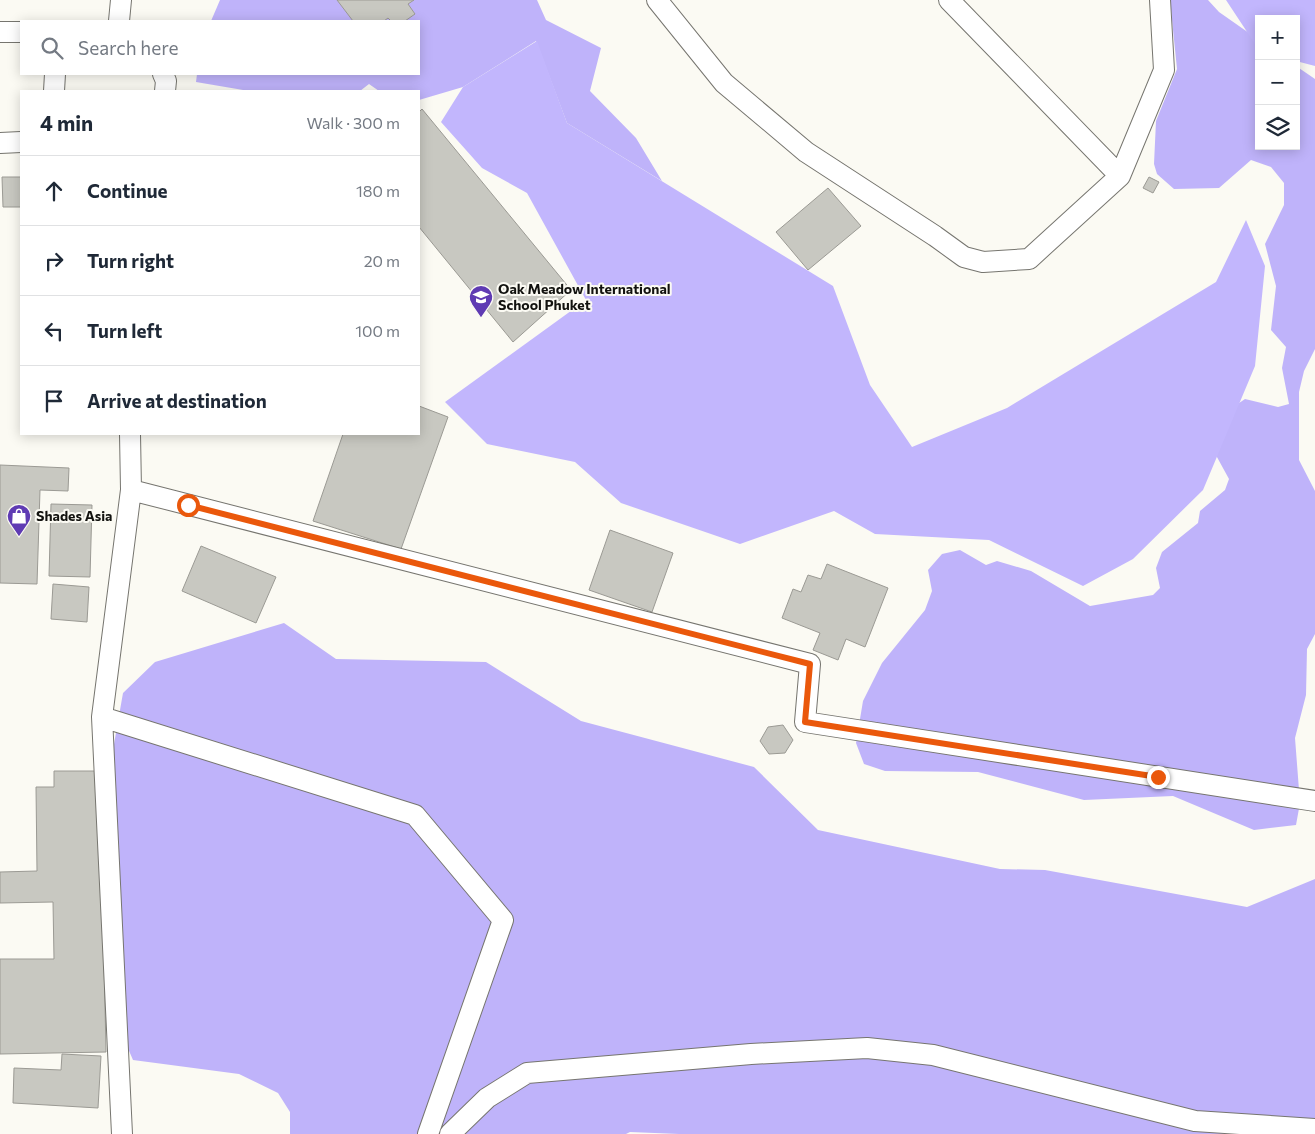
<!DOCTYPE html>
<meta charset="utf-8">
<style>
:root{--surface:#fff;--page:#f6f6f7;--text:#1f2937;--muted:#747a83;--line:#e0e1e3}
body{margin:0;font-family:Commissioner,sans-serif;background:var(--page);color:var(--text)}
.controls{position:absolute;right:15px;top:15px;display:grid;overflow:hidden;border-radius:0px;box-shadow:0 2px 12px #0003}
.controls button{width:45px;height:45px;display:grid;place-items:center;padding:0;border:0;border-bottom:1px solid var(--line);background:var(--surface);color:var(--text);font:25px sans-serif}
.stop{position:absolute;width:15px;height:15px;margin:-11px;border:4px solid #ea580c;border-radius:50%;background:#fff}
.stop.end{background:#ea580c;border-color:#fff;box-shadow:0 1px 5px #0008}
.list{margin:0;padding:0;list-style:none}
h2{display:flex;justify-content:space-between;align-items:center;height:65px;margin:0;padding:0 20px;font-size:21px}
h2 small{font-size:16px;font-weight:400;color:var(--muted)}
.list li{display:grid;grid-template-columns:32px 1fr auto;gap:15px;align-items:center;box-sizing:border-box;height:70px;padding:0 20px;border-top:1px solid var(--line)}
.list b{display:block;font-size:19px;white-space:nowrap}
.list em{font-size:16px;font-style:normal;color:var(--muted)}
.icon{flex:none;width:28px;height:28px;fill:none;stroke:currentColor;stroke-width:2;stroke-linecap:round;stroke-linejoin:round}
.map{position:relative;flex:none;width:1315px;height:1134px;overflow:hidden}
.search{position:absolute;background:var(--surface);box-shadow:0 2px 12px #0003;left:20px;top:20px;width:400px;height:55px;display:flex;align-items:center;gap:12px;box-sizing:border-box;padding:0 18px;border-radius:0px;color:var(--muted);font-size:19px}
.panel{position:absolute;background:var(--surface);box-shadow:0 2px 12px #0003;left:20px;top:90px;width:400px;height:345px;border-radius:0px}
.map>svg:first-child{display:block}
</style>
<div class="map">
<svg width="1315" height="1134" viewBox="0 0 1315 1134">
<rect width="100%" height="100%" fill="#fbfaf3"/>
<path fill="#bfb3fa" d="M220 0H537L546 20 601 48 590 91 636 138 662 181 567 123 536 41 463 87 419 100V91H379L369 84 360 91H249L196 82 197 74H419V21H211Z
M1170 0H1208L1219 12 1259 40V146H1296V66L1315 79V349L1304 371 1299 392V460L1315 491V634L1307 649 1306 695 1295 738 1300 803 1296 825 1254 830 1173 796 1084 800 978 772 885 771 864 764 856 743 863 701 882 663 925 610 932 591 928 570 942 554 960 550 986 565 997 561 1031 571 1090 606 1153 595 1160 588 1156 568 1162 552 1198 523 1200 511 1225 490 1229 479 1212 448 1220 416 1245 399 1278 407 1289 404 1282 368 1286 347 1271 330 1276 286 1265 244 1284 205V183L1271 167 1251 160 1219 188 1174 189 1157 174 1154 164 1156 121 1177 69Z
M284 623 336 659 486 662 581 721 754 767 818 830 1000 869 1045 870 1247 907 1315 879V1134H679L630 1132 626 1134H290V1112L278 1093 239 1074 133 1060 117 1023 108 1015 101 973 104 801 123 693 155 662Z"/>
<path fill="#c2b6fd" d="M1226 0H1315V66L1296 61V19H1259V50Z
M537 41 567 123 833 286 870 385 912 447 1007 408 1216 282 1246 220 1265 266 1255 366 1203 490 1133 559 1083 586 989 540 875 534 834 511 740 544 621 503 575 462 487 444 445 402 586 300 527 193 482 168 441 122 463 87Z"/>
<path fill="#c8c8c1" stroke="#9b9a94" d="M337 0H414L408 4 415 14 405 21H391L388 18 384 21H353Z
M422 109 571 290 513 342 419 227V112Z
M2 177H21V207H3Z
M1149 177 1159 182 1153 193 1143 188Z
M828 188 861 226 808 270 776 232Z
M419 406 448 417 401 549 313 521 343 434H419Z
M0 465 69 468 68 491 40 490 37 584 0 583Z
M51 504 92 505 90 577 49 576Z
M610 530 673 553 652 612 589 590Z
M201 546 276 577 256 623 182 591Z
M827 564 888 588 865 647 846 639 838 660 813 650 820 633 782 618 793 589 801 592 808 575 821 579Z
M53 584 89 587 87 622 51 619Z
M783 725 793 740 785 753 769 754 760 741 768 727Z
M54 771H100L106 1052 0 1054V959H54L53 902 0 903V872L37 871 36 787H54Z
M62 1054 101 1056 98 1108 13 1103 14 1068 61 1070Z"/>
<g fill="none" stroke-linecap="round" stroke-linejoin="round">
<g stroke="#76756f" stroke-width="22">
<path id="street" d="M657 0 724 83 806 152 935 236 964 257 983 262 1029 259 1120 176 1164 70 1160 0
M949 0 1120 176
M119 21 121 0
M0 32H21
M163 74 166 81 165 91
M54 91 55 74
M0 143 21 142
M131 490 810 664 805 722 1315 801
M102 717 415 815 503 920 428 1134
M122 1134 102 717 131 490 130 434
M450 1134 487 1098 527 1073 751 1054 867 1048 933 1055 1195 1121 1315 1129"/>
</g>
<use href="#street" stroke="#fff" stroke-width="20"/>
</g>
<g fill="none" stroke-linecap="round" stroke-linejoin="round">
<path stroke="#ea580c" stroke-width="6" d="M188 505 810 664 805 722 1158 777"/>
</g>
<defs>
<g id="school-pin" transform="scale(1.25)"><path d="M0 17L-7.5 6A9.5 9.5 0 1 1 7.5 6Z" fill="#5f3bb3" stroke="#fbfaf3"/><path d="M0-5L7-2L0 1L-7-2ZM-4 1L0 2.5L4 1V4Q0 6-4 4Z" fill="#fff"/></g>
<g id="shop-pin" transform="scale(1.25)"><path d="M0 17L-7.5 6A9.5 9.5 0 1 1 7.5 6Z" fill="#5f3bb3" stroke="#fbfaf3"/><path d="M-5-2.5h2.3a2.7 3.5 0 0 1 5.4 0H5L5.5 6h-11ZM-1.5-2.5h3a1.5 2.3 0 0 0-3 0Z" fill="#fff"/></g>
</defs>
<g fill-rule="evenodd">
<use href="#school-pin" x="481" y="297"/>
<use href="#shop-pin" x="19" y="516"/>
</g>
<g text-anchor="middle" stroke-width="4" stroke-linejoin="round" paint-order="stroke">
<g font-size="14" font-weight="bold" fill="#12120f" stroke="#fbfaf3" text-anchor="start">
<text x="498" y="294">Oak Meadow International<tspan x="498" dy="16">School Phuket</tspan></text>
<text x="36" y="521">Shades Asia</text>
</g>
</g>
</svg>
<div class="controls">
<button>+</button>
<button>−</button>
<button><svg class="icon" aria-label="layers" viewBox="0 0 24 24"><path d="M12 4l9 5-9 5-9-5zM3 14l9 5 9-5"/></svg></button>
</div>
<div class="stop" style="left:188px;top:505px"></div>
<div class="stop end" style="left:1158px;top:777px"></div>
<div class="search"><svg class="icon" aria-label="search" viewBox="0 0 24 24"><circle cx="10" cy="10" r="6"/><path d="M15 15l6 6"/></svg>Search here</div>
<section class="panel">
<h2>4 min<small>Walk · 300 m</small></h2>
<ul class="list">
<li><svg class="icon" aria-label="ahead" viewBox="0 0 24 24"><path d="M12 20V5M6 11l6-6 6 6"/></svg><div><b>Continue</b></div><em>180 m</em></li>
<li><svg class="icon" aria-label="right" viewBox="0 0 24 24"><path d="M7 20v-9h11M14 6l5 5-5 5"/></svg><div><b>Turn right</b></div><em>20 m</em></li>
<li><svg class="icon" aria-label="left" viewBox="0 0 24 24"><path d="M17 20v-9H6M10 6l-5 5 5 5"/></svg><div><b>Turn left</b></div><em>100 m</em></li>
<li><svg class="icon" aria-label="arrive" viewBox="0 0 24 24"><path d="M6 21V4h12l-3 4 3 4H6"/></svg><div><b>Arrive at destination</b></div></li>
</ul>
</section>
</div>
